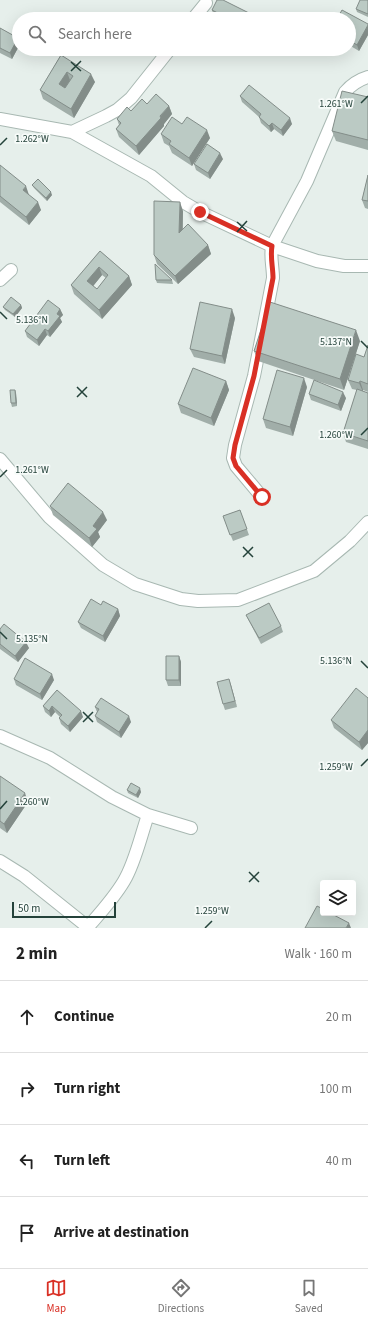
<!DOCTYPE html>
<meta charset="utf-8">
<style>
:root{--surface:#fff;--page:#f6f6f6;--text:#222;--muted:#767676;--line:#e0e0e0;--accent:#d93025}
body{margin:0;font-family:"Source Sans 3",sans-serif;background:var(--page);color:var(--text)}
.controls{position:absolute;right:12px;bottom:12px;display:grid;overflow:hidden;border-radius:4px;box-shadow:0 4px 16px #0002}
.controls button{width:36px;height:36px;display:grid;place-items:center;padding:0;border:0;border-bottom:1px solid var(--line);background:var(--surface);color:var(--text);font:20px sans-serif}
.scale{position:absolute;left:12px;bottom:10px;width:104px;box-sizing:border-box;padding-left:4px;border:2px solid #24423a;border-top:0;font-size:11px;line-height:14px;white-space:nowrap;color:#24423a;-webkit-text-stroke:3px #f7fbf9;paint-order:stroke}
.stop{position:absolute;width:12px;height:12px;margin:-9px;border:3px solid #d93025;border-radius:50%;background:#fff}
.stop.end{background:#d93025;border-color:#fff;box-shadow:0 1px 4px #0008}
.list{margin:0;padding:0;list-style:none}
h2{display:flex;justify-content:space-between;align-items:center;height:52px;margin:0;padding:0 16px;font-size:17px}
h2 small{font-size:13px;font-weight:400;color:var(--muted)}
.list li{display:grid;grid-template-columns:26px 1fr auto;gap:12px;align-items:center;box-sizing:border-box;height:72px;padding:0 16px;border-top:1px solid var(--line)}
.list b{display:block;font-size:15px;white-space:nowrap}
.list em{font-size:13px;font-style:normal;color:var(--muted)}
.icon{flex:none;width:22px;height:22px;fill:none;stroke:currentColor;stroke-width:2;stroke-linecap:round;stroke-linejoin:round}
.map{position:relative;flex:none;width:368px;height:928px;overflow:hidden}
.search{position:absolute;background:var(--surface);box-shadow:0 4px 16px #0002;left:12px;right:12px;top:12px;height:44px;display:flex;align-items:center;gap:10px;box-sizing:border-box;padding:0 14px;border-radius:22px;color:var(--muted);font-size:15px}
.sheet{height:340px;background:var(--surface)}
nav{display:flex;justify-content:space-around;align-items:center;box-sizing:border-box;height:56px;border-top:1px solid var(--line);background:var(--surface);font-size:11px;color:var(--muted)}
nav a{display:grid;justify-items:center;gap:2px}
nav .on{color:var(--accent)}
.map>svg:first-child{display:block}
</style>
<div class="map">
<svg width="368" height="928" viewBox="0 0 368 928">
<rect width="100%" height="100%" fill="#e6efeb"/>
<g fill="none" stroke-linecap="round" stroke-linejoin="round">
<g stroke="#a8b8b2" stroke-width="14">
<path id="minor" d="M193 19 206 3
M0 119 72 132 106 116 117 110 131 98 170 49
M72 132 151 176 183 202 200 212 272 246 317 261 344 266H368
M0 280 11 270
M0 459 49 517 103 565 135 584 181 599 198 601 238 600 314 571 350 541 368 522
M262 497 236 466 233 458 235 445 254 376 273 278C273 267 270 257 272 246L307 181 345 92C352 84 358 80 368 77
M0 736 50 758 112 797 148 815 191 828
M0 861 24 876 89 928
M88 927C101 912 114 898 124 881 135 863 141 835 148 815"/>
</g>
<use href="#minor" stroke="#fff" stroke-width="12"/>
</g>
<path fill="#a1aea9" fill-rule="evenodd" d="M368 0V17L357 12 356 9Z
M212 10 261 19H215Z
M349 19 368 24V35L359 51 349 45Z
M0 28 18 38 19 42V46L12 59 0 53Z
M61 55 95 82 74 118 43 99 40 90Z
M240 96 292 124 283 136 274 129 271 132 261 123 259 117 242 102Z
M368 97V150L336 141 332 131Z
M147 104 169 106 172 114 164 124V126L139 155 119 137 116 129 119 125 117 119 131 111Z
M182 124 210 138 192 166 172 153 169 146 164 143 161 134Z
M223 159 210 179 196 170 194 164Z
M0 165 29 195 41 210 29 225 0 202Z
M368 175V209L365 208 362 200Z
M32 185 52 195 47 201 34 188Z
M183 211V229L208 245 211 254 178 284 157 264 154 255Z
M100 251 129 276 132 285 102 319 74 294 71 285ZM102 275 106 278 97 289 93 286Z
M156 280H172L173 284 157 283Z
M21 305 22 308 15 317 5 310 3 307Z
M60 309 63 315 60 318 62 322 50 337 47 335 39 346 27 337 25 331Z
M235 318 225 364 194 357 190 349Z
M360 341 344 390 258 361 254 351Z
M368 345V392L363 390V391L368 393V449L346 442 343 433 357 390 352 389 348 380 364 357Z
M226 381 229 390 214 426 181 413 178 404Z
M307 387 293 436 266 428 263 419Z
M15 390 16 393 17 406 12 407 11 403Z
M309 394 346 398 341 411 311 400Z
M50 506 107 520 98 532 100 537 92 547 53 515Z
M240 510 249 535 233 541 223 516Z
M101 605 118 609 120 616 105 642 81 628 78 622Z
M246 615 281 626 283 632 261 644 249 621Z
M0 629 29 648 18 662 0 649Z
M179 656 181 662V686H168L166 680Z
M14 679 54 680 42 700 16 685Z
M229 679 237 707 225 710 223 704Z
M57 690 83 717 70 732 61 724 59 718 60 717 55 712 51 717 45 712 43 706Z
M368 698V743L362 750 334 728 331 720Z
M95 707 131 722 121 738 97 722 95 716 97 712Z
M0 776 28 802 7 833 0 828Z
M127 790 141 792 138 798 128 793Z"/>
<path fill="#838d89" d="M368 25V35L359 51 357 45Z
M18 38 19 42V46L12 59 10 53Z
M67 72 70 80 62 93 59 84Z
M91 74 95 82 74 118 71 109Z
M169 106 172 114 164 124V126L139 155 136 146Z
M290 118 292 124 283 136 281 130Z
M272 123 274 129 271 132 269 126Z
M207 130 210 138 192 166 189 158Z
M220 153 223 159 210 179 208 173Z
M26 186 29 195 23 190Z
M51 192 52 195 47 201 46 198Z
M38 202 41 210 29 225 26 217Z
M180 202 183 211 182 241 179 233Z
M208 245 211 254 178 284 175 276Z
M99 267 102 275 90 290 87 281Z
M129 276 132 285 102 319 99 310Z
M21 305 22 308 15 317 13 314Z
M60 309 63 315 60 318 62 322 50 337 48 331 57 314Z
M232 309 235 318 225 364 222 356Z
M45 329 47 335 39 346 37 340Z
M356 330 360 341 344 390 340 379Z
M304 378 307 387 293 436 290 427Z
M226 381 229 390 214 426 211 418Z
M360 381 363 390V392L359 383Z
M15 390 16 393 17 406 16 403Z
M343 392 346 398 341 411 338 405Z
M103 512 107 520 98 532 100 537 92 547 89 538 93 526Z
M118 609 120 616 105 642 103 636Z
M26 642 29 648 18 662 15 656Z
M179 656 181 662V686L179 680Z
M52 674 54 680 42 700 40 694Z
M229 679 231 685 237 707 235 701Z
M52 706 55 712 51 717 49 711Z
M81 711 83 717 70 732 68 726Z
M129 716 131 722 121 738 119 732Z
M368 730V743L362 750 359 742Z
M140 788 141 792 138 798 136 795Z
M25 793 28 802 7 833 4 824Z
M349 923 351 928H346Z"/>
<path fill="#bbcac4" stroke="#838d89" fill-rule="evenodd" d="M217 0H223L261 19H229L212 10Z
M360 0H368V14L356 9Z
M342 10 368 24V25L357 45 349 40V19H337Z
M0 28 18 38 10 53 0 48Z
M61 55 91 74 71 109 40 90ZM67 72 73 76 65 88 59 84Z
M249 85 290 118 281 130 272 123 269 126 259 117 261 114 240 96Z
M342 91 368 97V140L332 131Z
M156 94 169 106 160 116 161 118 136 146 116 129 121 123 117 119 127 107 131 111 142 99 147 104Z
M172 117 182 124 187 117 207 130 189 158 169 144 171 141 161 134Z
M207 144 220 153 208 173 194 164Z
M0 165 26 186 23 190 38 202 26 217 0 196Z
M368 175V201L362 200Z
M38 179 51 192 46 198 32 185Z
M154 201 180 202 179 233 188 224 208 245 175 276 154 255Z
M100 251 129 276 99 310 71 285ZM99 267 108 275 97 289 87 281Z
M155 264 172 280H156Z
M11 297 21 305 13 314 3 307Z
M48 300 60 309 57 314 60 316 48 331 45 329 37 340 25 331Z
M200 302 232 309 222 356 190 349Z
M270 302 356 330 340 379 254 351Z
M368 345V384L360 381 359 383 348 380 356 354 364 357Z
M193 368 226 381 211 418 178 404Z
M277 370 304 378 290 427 263 419Z
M314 380 343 392 338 405 309 394Z
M357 389 368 393V441L343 433Z
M10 390H15L16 403H11Z
M68 483 103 512 93 526 97 529 89 538 50 506Z
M240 510 247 529 230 535 223 516Z
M91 599 101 605 103 601 118 609 103 636 78 622Z
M269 603 281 626 259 638 246 615Z
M4 624 26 642 15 656 0 644V629Z
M166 656H179V680H166Z
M25 658 52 674 40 694 14 679Z
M229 679 235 701 223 704 217 682Z
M356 688 368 698V730L359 742 331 720Z
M57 690 81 711 68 726 59 718 62 715 52 706 49 711 43 706Z
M101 698 129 716 119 732 95 716 99 709 95 707Z
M0 776 25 793 4 824 0 821Z
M131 783 140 788 136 795 127 790Z
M317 906 323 909V913H330L349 923 346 928H305Z"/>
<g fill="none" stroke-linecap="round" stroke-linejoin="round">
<path stroke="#d93025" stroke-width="5" d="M200 212 272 246C270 257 273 267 273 278L254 376 235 445 233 458 236 466 262 497"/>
</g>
<path fill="none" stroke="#24423a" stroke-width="1.5" d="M71 62 81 71M71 71 81 61M361 103 368 96M0 145 7 138M237 222 247 231M237 232 247 221M0 312 7 319M361 341 368 348M77 387 87 397M77 397 87 387M361 435 368 428M0 477 7 470M243 547 253 557M243 557 253 547M0 632 7 639M361 661 368 668M83 712 93 722M83 722 93 712M361 766 368 759M0 809 7 801M249 872 259 882M249 882 259 872M205 928 212 921"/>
<g font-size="10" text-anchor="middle" fill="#24423a" stroke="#f7fbf9" stroke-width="3.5" stroke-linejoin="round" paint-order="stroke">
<text x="336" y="107">1.261°W</text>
<text x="32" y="142">1.262°W</text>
<text x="32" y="323">5.136°N</text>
<text x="336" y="345">5.137°N</text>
<text x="336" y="438">1.260°W</text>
<text x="32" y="473">1.261°W</text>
<text x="32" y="642">5.135°N</text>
<text x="336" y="664">5.136°N</text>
<text x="336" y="770">1.259°W</text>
<text x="32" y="805">1.260°W</text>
<text x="212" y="914">1.259°W</text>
</g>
</svg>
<div class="controls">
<button><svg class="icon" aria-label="layers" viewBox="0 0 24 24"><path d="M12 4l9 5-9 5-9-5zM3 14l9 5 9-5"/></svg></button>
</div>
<div class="scale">50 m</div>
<div class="stop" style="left:262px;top:497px"></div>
<div class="stop end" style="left:200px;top:212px"></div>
<div class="search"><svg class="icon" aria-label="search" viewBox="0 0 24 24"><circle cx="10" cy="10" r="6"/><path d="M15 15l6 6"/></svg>Search here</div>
</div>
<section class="sheet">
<h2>2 min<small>Walk · 160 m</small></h2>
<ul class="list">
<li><svg class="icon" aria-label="ahead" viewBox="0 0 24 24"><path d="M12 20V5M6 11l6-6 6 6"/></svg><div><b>Continue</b></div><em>20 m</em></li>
<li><svg class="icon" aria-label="right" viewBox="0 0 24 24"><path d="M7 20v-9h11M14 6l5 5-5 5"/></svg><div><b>Turn right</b></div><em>100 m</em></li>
<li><svg class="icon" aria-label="left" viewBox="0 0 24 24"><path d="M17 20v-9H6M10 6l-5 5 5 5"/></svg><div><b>Turn left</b></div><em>40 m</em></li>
<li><svg class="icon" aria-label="arrive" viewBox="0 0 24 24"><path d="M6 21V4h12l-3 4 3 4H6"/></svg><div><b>Arrive at destination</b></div></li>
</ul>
</section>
<nav>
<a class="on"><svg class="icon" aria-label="map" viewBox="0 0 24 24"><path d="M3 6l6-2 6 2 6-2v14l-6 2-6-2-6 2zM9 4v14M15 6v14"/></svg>Map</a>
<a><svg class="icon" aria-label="directions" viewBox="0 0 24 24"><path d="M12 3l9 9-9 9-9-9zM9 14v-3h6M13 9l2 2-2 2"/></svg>Directions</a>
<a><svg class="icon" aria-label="saved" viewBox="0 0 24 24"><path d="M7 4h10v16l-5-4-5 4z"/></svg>Saved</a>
</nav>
